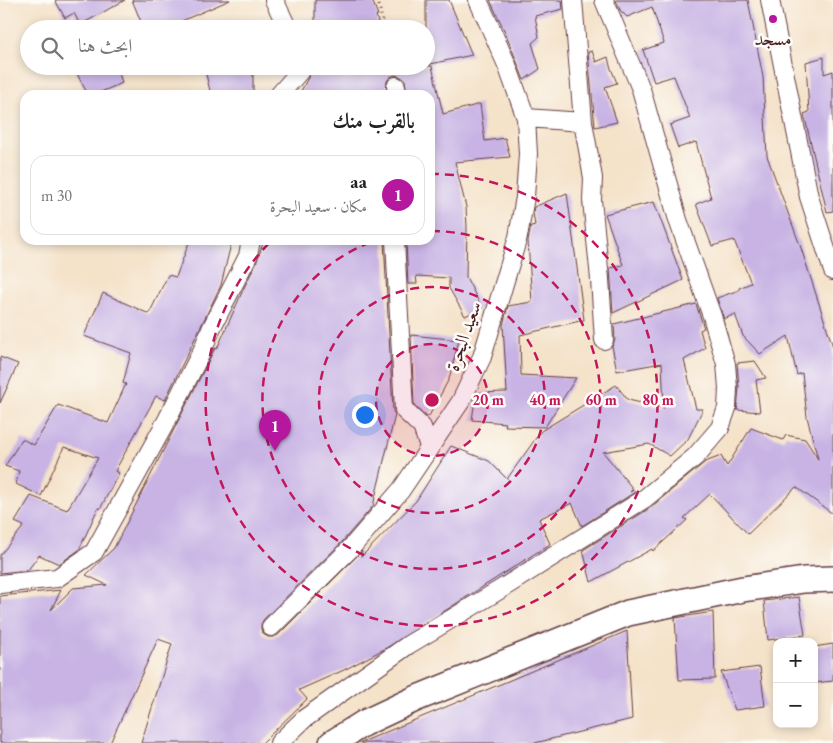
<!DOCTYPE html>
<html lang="ar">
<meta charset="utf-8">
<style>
:root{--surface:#fff;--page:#f2f2f2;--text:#222;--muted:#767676;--line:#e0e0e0;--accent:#b5179e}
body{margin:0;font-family:"EB Garamond",Amiri,serif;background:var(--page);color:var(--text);direction:rtl}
.controls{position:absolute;right:15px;bottom:15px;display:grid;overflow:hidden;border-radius:10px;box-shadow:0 2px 8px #0003}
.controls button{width:45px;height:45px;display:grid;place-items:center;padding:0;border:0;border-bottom:1px solid var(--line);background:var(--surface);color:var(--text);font:25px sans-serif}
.you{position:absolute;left:364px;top:414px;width:18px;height:18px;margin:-12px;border:4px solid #fff;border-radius:50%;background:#1a73e8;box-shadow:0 0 0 8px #1a73e833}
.badge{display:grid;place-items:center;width:32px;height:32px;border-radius:50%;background:var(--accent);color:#fff;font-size:16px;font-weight:700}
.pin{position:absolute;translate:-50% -41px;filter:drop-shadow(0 1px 2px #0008)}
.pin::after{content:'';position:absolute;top:26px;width:18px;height:15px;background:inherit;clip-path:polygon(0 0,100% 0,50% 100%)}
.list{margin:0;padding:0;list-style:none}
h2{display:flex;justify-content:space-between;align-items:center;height:65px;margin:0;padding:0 20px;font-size:21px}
h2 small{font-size:16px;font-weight:400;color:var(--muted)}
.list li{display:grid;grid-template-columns:32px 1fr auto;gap:15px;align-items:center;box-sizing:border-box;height:80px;margin:0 10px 10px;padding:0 10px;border:1px solid var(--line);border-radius:15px}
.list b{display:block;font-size:19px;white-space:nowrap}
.list p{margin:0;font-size:16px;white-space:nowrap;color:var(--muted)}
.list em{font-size:16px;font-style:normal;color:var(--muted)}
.icon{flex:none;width:28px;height:28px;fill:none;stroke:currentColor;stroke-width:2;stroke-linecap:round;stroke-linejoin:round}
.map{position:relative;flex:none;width:833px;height:743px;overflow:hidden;direction:ltr}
.search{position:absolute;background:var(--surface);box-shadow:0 2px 8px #0003;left:20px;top:20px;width:415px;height:55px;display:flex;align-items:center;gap:12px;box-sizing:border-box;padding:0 18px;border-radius:28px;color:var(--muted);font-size:19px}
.panel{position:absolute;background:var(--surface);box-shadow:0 2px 8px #0003;left:20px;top:90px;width:415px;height:155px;border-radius:15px;direction:rtl}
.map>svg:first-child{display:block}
</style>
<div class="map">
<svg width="833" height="743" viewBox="0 0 833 743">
<rect width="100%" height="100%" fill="#fdfcf7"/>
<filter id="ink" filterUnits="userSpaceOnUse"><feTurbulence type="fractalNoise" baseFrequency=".02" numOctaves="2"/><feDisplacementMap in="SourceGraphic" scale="10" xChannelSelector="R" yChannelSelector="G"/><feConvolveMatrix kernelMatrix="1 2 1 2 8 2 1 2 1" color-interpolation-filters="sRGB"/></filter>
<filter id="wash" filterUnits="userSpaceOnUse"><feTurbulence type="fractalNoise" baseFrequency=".0096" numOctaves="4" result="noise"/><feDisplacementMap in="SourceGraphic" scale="20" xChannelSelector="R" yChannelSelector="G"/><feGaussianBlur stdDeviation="1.12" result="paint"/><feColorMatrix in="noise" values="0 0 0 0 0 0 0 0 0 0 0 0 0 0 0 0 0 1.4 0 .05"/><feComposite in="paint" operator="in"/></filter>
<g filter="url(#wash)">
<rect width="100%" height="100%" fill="#f4e2c9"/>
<g id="blocks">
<path fill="#c8b3e4" d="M55 0H125L80 25 74 13 65 18Z
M132 0H230L163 29H144Z
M315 0H372L378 15H376L380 29H315Z
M426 0H449L472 55 426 65Z
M490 0H562L563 9 535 16 539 37 532 43 540 69 524 80 506 34Z
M616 0H748L763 77 767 156 801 248 833 347V514L796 487 748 534 710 494 684 518 687 520 653 551 652 549 591 582 583 550 650 508 705 462 721 456 727 466 751 428 783 440 786 435 805 439 818 459 807 417 802 373 797 375 788 336 760 354 743 336 735 314 724 319 717 298 739 290V288L751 283 734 240 712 246 696 204 711 198 696 142 678 148 670 125 690 118 674 76 654 82 643 50 664 43 652 7 627 17 620 10Z
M592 51 596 62 608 57 610 66 617 83 605 87 617 122 595 127 588 52Z
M824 57V74L833 71V211L827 212 804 114 809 112 806 62Z
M73 66H117L122 83 94 95H88Z
M204 66H253V95H211Z
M311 66H432L443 114 480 104 485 141 505 138 510 157 455 162 466 207 467 227 466 277 482 308 465 316 449 288V278L416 276 417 284H408L406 240H430V95H407L405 80 401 77 395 75 390 77 387 81 386 95H299L310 74Z
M567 193 584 320 520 335 521 375 576 378 545 427 505 426 506 423 472 420 476 393 507 392 503 325 508 306 532 302 528 241 531 226 535 225 533 213 534 207Z
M654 202 683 280 613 313 610 268 623 265 605 214Z
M190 240H232L221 285 165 400 156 396 115 471 119 473 100 509 98 508 79 550 59 564 39 555 28 570 0 573V555L24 526 15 522 31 496 67 510 98 458 64 447 41 496 16 484 19 471 5 466 22 439 34 445 58 405 108 423 126 384 123 383 131 353 84 336 103 293 149 314 168 275 176 277Z
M264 240H384L393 411 395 415 373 506 342 542 264 619 261 624V629L263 634 268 637H273L278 635 362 551 361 557 416 501 451 446 489 461 507 479 541 431 616 385 628 400 664 408 662 363 617 371 612 346 615 340 614 324 696 304 704 328 700 330 705 348 684 360 696 409H703L688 439 670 456 649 444 603 452 633 489 630 492 634 490 635 492 582 526 572 503 539 519 550 544 388 647 344 670 299 690 307 699 262 743H141L172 644 158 639 110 743H0V596L61 590 51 610 73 588 107 585 86 575 114 548 215 348 217 349 243 290 257 261Z
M411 335 459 340 449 379 429 416 427 417 414 405Z
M0 357 18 364 0 403Z
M755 361 766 378 756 380 760 412 737 410 739 387 737 363Z
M799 597 805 635 768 640 764 601Z
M713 612 715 679 679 680 675 618Z
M627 631 632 719 535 743H360Z
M833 644V681L814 683V647Z
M760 667 765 706 735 710 721 672Z"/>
</g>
</g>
<g filter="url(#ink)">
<use href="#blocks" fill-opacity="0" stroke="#643c43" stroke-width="1"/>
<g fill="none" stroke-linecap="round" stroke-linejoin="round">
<g stroke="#643c43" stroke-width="20">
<path id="street" d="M274 0 288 29
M573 0 583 122 593 178 592 200 600 279 604 340
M770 0 809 197 833 271
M396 86 397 95
M279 95 300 71 299 66
M526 118 583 122
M395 240 404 410 422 427 430 449
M0 584 57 578 94 552 167 420 203 349 212 327 248 256 251 240
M271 627 350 549 401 490 461 401 482 357 518 237 525 197 528 154 526 118 507 65 478 0
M279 743 304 719 408 645 501 589 644 499 695 457 720 428 727 408 728 388 726 364 712 316 678 220 641 89 604 0"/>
</g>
<g stroke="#643c43" stroke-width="28">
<path id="secondary" d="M332 743 364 723 415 699 628 613 743 589 804 580 833 579"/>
</g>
<path stroke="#643c43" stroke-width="3" stroke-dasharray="1 4" stroke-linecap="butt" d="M378 0 384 29"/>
<use href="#street" stroke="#fff" stroke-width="18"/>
<use href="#secondary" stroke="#fff" stroke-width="25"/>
</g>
</g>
<circle cx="432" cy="400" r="56" fill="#c2185b" fill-opacity=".12"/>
<g fill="none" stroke="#c2185b" stroke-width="2.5" stroke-dasharray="9 6">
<circle cx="432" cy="400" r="56"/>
<circle cx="432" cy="400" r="113"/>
<path d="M431 231A169 169 0 1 1 377 240"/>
<path d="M430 174A226 226 0 1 1 272 240"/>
</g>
<circle fill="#b5179e" stroke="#fdfcf7" stroke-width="2" cx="773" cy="19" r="5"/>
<g text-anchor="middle" stroke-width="5" stroke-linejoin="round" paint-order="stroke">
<g font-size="19" fill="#4a1f2b" stroke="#fdfcf7">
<text x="773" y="45">مسجد</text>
</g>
<g font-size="19" fill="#4a1f2b" stroke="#fdfcf7">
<text transform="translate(463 336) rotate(-71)" y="7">سعيد البحرة</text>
</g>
</g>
<circle cx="432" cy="400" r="8" fill="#c2185b" stroke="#fdfcf7" stroke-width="2.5"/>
<g font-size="15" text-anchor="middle" font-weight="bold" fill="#c2185b" stroke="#fdfcf7" stroke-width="5" stroke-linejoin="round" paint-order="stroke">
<text x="488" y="405">20 m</text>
<text x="545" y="405">40 m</text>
<text x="601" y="405">60 m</text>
<text x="658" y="405">80 m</text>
</g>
</svg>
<div class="controls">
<button>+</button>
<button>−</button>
</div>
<div class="you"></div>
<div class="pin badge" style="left:275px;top:451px">1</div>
<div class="search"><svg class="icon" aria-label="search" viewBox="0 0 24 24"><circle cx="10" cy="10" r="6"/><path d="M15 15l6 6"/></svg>ابحث هنا</div>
<section class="panel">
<h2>بالقرب منك<small></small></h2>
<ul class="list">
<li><span class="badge">1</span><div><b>aa</b><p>مكان · سعيد البحرة</p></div><em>30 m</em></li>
</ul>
</section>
</div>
